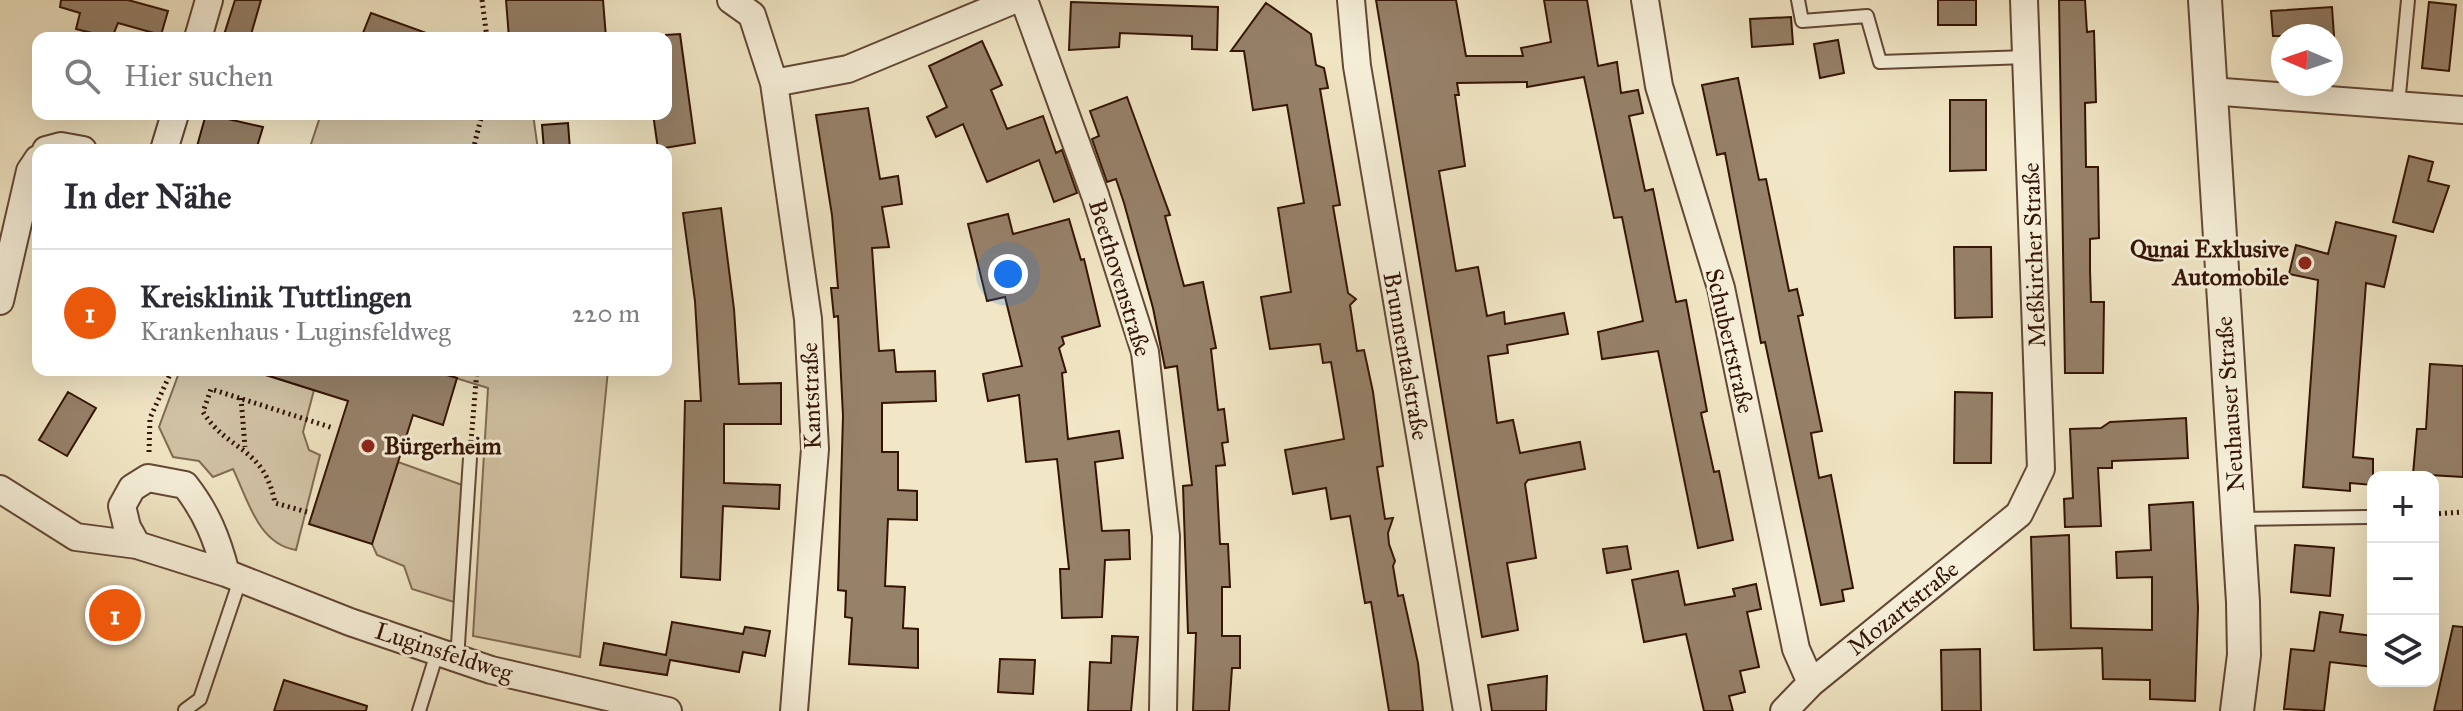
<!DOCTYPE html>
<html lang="de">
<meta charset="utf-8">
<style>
:root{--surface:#fff;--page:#f7f7f7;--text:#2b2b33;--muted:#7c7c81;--line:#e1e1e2;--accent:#ea580c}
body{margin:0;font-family:"IM FELL Great Primer",serif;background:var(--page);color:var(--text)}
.controls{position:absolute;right:24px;bottom:24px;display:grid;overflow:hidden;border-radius:16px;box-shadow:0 8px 32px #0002}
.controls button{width:72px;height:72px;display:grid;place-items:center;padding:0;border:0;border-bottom:2px solid var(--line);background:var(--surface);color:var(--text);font:40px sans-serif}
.compass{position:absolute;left:2271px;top:24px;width:72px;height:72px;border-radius:50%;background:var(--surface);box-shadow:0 8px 32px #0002;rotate:272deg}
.you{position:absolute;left:1008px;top:274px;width:28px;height:28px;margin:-20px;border:6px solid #fff;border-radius:50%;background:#1a73e8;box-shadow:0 0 0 12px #1a73e833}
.badge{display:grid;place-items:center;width:52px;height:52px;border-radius:50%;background:var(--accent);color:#fff;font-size:26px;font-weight:700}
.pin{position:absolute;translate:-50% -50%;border:4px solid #fff;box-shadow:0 2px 8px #0006}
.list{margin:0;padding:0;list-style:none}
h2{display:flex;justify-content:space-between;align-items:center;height:104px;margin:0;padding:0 32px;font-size:34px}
h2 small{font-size:26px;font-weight:400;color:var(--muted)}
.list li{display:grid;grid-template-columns:52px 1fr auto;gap:24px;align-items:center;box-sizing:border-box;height:128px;padding:0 32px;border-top:2px solid var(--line)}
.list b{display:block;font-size:30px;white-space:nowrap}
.list p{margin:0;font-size:26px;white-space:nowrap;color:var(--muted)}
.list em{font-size:26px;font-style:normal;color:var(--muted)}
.icon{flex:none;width:44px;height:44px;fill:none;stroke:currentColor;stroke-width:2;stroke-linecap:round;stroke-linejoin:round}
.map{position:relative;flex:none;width:2463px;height:711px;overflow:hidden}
.search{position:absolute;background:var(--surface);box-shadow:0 8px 32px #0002;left:32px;top:32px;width:640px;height:88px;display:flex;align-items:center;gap:20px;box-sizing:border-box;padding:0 28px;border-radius:16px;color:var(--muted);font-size:30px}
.panel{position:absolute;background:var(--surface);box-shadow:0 8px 32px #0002;left:32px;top:144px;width:640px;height:232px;border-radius:16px}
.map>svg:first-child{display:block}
</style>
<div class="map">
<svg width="2463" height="711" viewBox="0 0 2463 711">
<rect width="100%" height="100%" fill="#f1e6c5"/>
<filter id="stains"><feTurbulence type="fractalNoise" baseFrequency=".0025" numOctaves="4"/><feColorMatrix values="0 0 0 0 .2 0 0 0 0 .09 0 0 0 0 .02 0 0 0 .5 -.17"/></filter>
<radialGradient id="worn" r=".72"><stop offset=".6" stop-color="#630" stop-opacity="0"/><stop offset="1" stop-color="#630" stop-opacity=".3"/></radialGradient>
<path fill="#d1c2a4" stroke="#826b54" stroke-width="2" d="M321 114H533L538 150H309Z
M180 370H249L314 390 303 432 309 450 320 455 296 550C258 544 248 500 233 469L213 477 199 461 173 457 159 427Z
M430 370H608L580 657 473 636 488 388Z
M398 462 465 486 457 603 412 589 404 566 377 555 372 544Z"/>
<path fill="#968169" stroke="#341405" stroke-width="2" d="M61 0H128L168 11 161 35 118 23 112 38 76 29 80 13 60 7Z
M235 0H261L250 38H223Z
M506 0H603L606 38H509Z
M1376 0H1456L1466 56H1523L1521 48 1551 42 1544 0H1587L1598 66 1617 62 1621 93 1638 90 1643 113 1629 116 1645 191 1653 189 1676 302 1686 300 1707 411 1701 413 1714 472 1719 471 1733 540 1698 548 1658 351 1602 359 1598 332 1643 321 1622 217 1614 218 1584 77 1527 87V82L1457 83 1459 95H1455L1465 166 1439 171 1456 271 1478 267 1487 316 1504 312 1505 324 1564 313 1568 334 1507 345 1508 353 1488 356 1497 423 1513 420 1520 453 1580 442 1585 469 1528 480 1525 484 1536 558 1507 563 1518 630 1482 637Z
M1938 0H1976V25H1938Z
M2059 0H2085L2087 32 2094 31 2096 102 2085 103 2086 167H2098L2099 238 2090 239V270L2091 302H2104L2103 373H2065Z
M1071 2 1218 7 1217 50 1192 49V36L1120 33 1119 47 1069 50Z
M2429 2 2456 5 2449 71 2422 68Z
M1266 3 1311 34 1316 65 1324 68 1328 88 1320 89 1340 205 1333 206 1348 293 1356 299 1350 305 1357 351 1364 350 1373 392 1383 466 1377 467 1385 519 1393 518 1388 533 1389 544 1395 561 1393 566 1398 596 1403 595 1418 663 1423 711H1389L1371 602 1365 603 1350 516 1331 519 1326 488 1293 494 1285 450 1344 439 1331 362 1323 363 1320 344 1270 349 1261 297 1291 292 1278 208 1304 203 1287 105 1253 110 1244 51H1231Z
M2332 7 2334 36H2273L2271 11Z
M371 13 432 35 431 38H361Z
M1791 17 1793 44 1752 47 1750 19Z
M680 34 695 143 658 149 653 114H666V35Z
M1838 40 1844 73 1820 78 1814 44Z
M982 41 1002 85 991 90 1007 129 1043 116 1056 153 1062 150 1077 193 1054 202 1039 160 987 182 963 124 936 137 927 117 947 107 929 66Z
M1738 78 1759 180 1766 179 1789 291 1797 289 1803 315 1798 316 1822 431 1811 433 1819 478 1831 475 1853 588 1842 590 1844 601 1821 605 1765 342 1761 343 1725 153 1717 155 1702 85Z
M1127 97 1170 215 1165 216 1184 286 1203 282 1216 348 1211 349 1218 410 1224 409 1228 442 1222 443 1225 465 1216 466 1220 544H1228L1230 587H1222V636H1240V668H1232L1229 711H1193L1196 633H1188L1183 486 1192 485 1177 366 1165 368 1153 308 1124 203 1116 179 1107 182 1092 139 1099 136 1090 111Z
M1950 100H1986V170L1950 171Z
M868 108 880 179 898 176 902 204 882 207 889 247 872 248 879 351 894 350 896 372 935 371 936 401 882 403V452H898V490L917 491V520L888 519 885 586 905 587 903 628 918 629V668L849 664 852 618 845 617 846 591 838 590 843 416 838 316 834 317 831 288H838L832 215 816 115Z
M206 114 263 127 256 150H196Z
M568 123 570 150H544L542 125Z
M2409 156 2433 162 2428 181 2449 186 2433 232 2393 222Z
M721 208 734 309 739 384 781 383V424H724V483L780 485 779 509 723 506 720 580 681 577 685 401H701L695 301 683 213Z
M1008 214 1013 234 1069 219 1081 260 1084 259 1100 326 1062 337 1064 344 1059 348 1066 372 1062 373 1068 439 1119 431 1123 458 1095 462 1102 531 1129 530 1130 559 1105 560 1102 617 1062 618 1060 569H1069L1057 459 1026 462 1019 395 988 401 983 374 1022 366 1005 297 987 301 968 224Z
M2336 222 2396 236 2384 287 2366 283 2353 457 2373 459V485L2350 483V491L2303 487 2318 280 2289 274 2296 245 2328 254Z
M1954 247H1991L1992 317 1955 318Z
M2430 364 2463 366V477L2413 474 2417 429H2426Z
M267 370H430L457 378 443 425 413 415 372 544 309 524 348 401 266 375Z
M68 392 96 408 67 456 39 440Z
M1955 392 1992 393 1991 463H1954Z
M2186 418 2188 458 2112 461V468H2098L2101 526 2065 527 2064 499 2073 498 2070 429 2101 428 2110 422Z
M2193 502 2198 608 2195 701 2150 699V680L2103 679 2102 648 2034 650 2031 537 2069 535 2071 628 2152 630V577L2117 578 2116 552 2151 550 2149 505Z
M2295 545 2334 548 2330 596 2291 592Z
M1627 546 1631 569 1607 573 1603 549Z
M1678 571 1685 605 1735 596 1733 589 1756 584 1761 609 1747 612 1759 667 1740 671 1745 692 1729 696 1733 711H1704L1686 634 1644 642 1632 580Z
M2320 612 2343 615 2340 632 2373 636V667L2330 662 2324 711 2284 709 2291 649 2314 651Z
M672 622 743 634 745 627 770 631 765 656 743 652 739 672 670 660 667 675 600 665 604 643 666 655Z
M2453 626 2463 627V711H2434Z
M1112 636 1138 637 1131 711H1088L1090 662 1111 663Z
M1980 649 1981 711H1942L1941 650Z
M1000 659 1035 660 1033 694 998 692Z
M1547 676 1546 711H1492L1488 685Z
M284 680 367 706 366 711H274Z"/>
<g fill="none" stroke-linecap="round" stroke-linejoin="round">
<g stroke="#634835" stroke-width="16">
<path id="service" d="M1798 0 1802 21 1867 16 1880 62 2027 57
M2398 105 2408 0
M2240 519 2367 517
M457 660 470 458
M185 710 200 699 240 580
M419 711 437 653"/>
</g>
<g stroke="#634835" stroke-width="30">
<path id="minor" d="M731 0 752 15 774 83 808 319 815 449 794 711
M1024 0 1095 195 1145 352 1166 536 1163 711
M1351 0 1357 66 1467 711
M1645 0 1659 86 1721 288 1796 649 1811 683
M198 38 209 0
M774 83 848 69 1014 0
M2210 91 2463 110
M46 150 61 146 83 150
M164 150 175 114
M0 301 30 171 38 159
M0 489 76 537 137 545 226 573 350 622 491 670 668 711
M137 545 127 527 122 506 132 488 148 478 185 485C207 513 217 539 226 573
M1784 711 1811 683 2019 514 2041 469 2024 0"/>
</g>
<g stroke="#634835" stroke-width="36">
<path id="tertiary" d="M2205 0 2243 602 2244 655 2237 711"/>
</g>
<path stroke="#341405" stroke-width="5" stroke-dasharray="2 4" stroke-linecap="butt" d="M482 0 487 38
M473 150 482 114
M241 398 245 447
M471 442 477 370
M149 452 150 418 172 370
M307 512 275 503C264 446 228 452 203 412L211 389 333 428
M2433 514 2463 512"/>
<use href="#service" stroke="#f6efd9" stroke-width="12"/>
<use href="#minor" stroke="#f6efd9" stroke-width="26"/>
<use href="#tertiary" stroke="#f6efd9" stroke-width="32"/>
</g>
<g fill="#8f2418" stroke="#f6efd9" stroke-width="3">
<circle cx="2305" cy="263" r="8"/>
<circle cx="368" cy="446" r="8"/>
</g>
<g text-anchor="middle" stroke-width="6" stroke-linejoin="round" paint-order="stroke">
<g font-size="24" font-weight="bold" fill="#341405" stroke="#f6efd9" text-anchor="end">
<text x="2289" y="257">Qunai Exklusive<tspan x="2289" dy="28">Automobile</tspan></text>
<text x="384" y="454" text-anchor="start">Bürgerheim</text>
</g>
<g font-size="24" fill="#341405" stroke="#f6efd9">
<text transform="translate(2034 255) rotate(-92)" y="8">Meßkircher Straße</text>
<text transform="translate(1120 278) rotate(73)" y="8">Beethovenstraße</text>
<text transform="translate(1730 341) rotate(77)" y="8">Schubertstraße</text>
<text transform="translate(1406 356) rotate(80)" y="8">Brunnentalstraße</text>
<text transform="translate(811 396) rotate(-92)" y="8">Kantstraße</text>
<text transform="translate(2230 404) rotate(-94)" y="8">Neuhauser Straße</text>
<text transform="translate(1903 608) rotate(-39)" y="8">Mozartstraße</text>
<text transform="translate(444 652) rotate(18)" y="8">Luginsfeldweg</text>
</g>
</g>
<rect width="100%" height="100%" filter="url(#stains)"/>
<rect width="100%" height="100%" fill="url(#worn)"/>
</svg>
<div class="controls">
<button>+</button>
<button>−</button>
<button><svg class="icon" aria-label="layers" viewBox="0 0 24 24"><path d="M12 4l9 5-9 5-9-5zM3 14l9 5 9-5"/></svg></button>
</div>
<svg class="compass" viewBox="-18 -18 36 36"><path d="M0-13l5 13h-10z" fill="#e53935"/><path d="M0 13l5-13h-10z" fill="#7c7c81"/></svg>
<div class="you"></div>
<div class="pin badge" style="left:115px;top:615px">1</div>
<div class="search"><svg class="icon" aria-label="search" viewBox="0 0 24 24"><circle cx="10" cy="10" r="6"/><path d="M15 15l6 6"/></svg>Hier suchen</div>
<section class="panel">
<h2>In der Nähe<small></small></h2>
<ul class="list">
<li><span class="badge">1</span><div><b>Kreisklinik Tuttlingen</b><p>Krankenhaus · Luginsfeldweg</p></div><em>220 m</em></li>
</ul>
</section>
</div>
